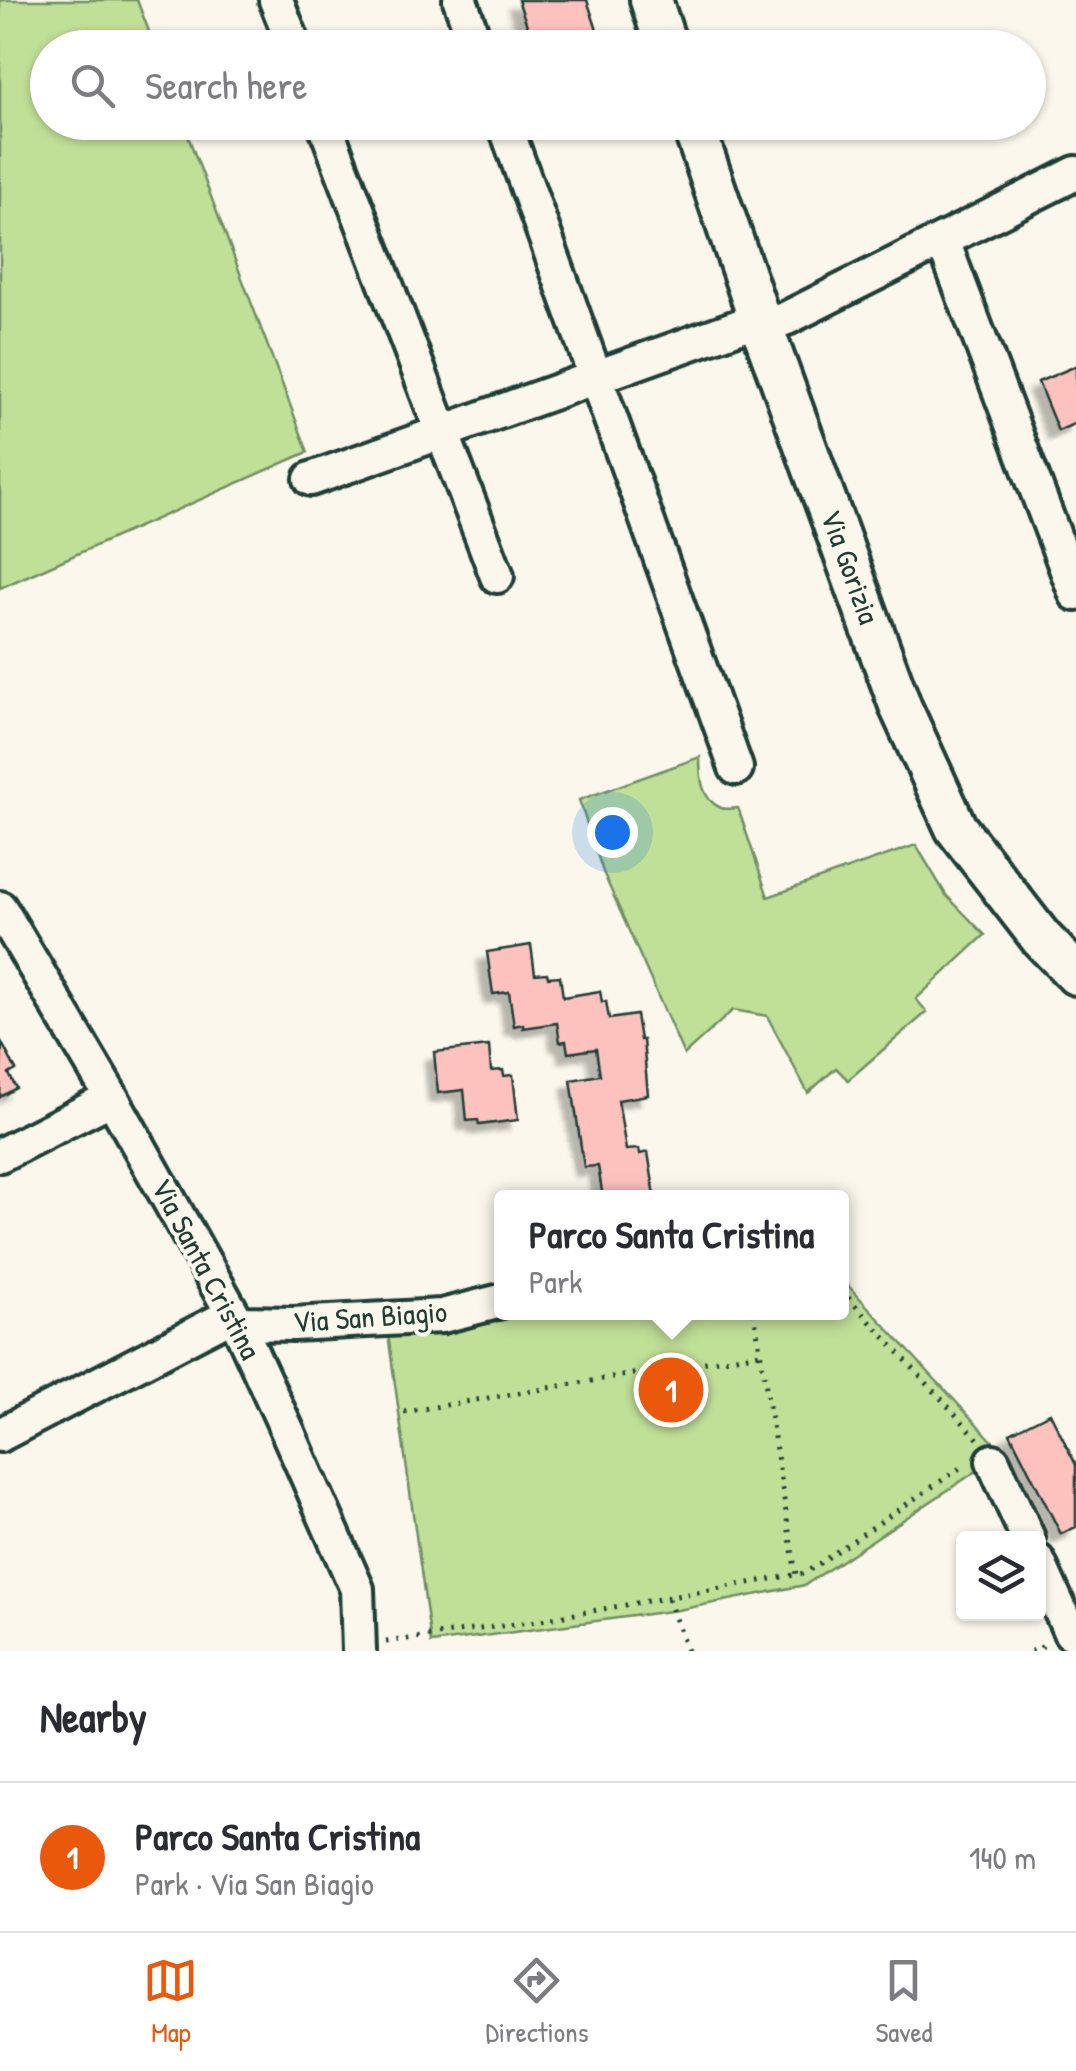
<!DOCTYPE html>
<meta charset="utf-8">
<style>
:root{--surface:#fff;--page:#f2f2f3;--text:#2b2b33;--muted:#7c7c81;--line:#e1e1e2;--accent:#ea580c}
body{margin:0;font-family:"Patrick Hand",sans-serif;background:var(--page);color:var(--text)}
.controls{position:absolute;right:30px;bottom:30px;display:grid;overflow:hidden;border-radius:10px;box-shadow:0 2px 8px #0004}
.controls button{width:90px;height:90px;display:grid;place-items:center;padding:0;border:0;border-bottom:2px solid var(--line);background:var(--surface);color:var(--text);font:50px sans-serif}
.you{position:absolute;left:612px;top:832px;width:35px;height:35px;margin:-25px;border:8px solid #fff;border-radius:50%;background:#1a73e8;box-shadow:0 0 0 15px #1a73e833}
.badge{display:grid;place-items:center;width:65px;height:65px;border-radius:50%;background:var(--accent);color:#fff;font-size:32px;font-weight:700}
.pin{position:absolute;translate:-50% -50%;border:5px solid #fff;box-shadow:0 2px 10px #0006}
.popup{position:absolute;left:494px;top:1190px;width:355px;height:130px;box-sizing:border-box;display:grid;place-content:center;border-radius:10px;background:var(--surface);filter:drop-shadow(0 2px 8px #0005);font-size:32px;white-space:nowrap;color:var(--muted)}
.popup b{font-size:38px;color:var(--text)}
.popup::after{content:'';position:absolute;left:50%;top:100%;margin-left:-20px;border:20px solid transparent;border-top-color:var(--surface)}
.list{margin:0;padding:0;list-style:none}
h2{display:flex;justify-content:space-between;align-items:center;height:130px;margin:0;padding:0 40px;font-size:42px}
h2 small{font-size:32px;font-weight:400;color:var(--muted)}
.list li{display:grid;grid-template-columns:65px 1fr auto;gap:30px;align-items:center;box-sizing:border-box;height:150px;padding:0 40px;border-top:2px solid var(--line)}
.list b{display:block;font-size:38px;white-space:nowrap}
.list p{margin:0;font-size:32px;white-space:nowrap;color:var(--muted)}
.list em{font-size:32px;font-style:normal;color:var(--muted)}
.icon{flex:none;width:55px;height:55px;fill:none;stroke:currentColor;stroke-width:2;stroke-linecap:round;stroke-linejoin:round}
.map{position:relative;flex:none;width:1076px;height:1651px;overflow:hidden}
.search{position:absolute;background:var(--surface);box-shadow:0 2px 8px #0004;left:30px;right:30px;top:30px;height:110px;display:flex;align-items:center;gap:25px;box-sizing:border-box;padding:0 35px;border-radius:55px;color:var(--muted);font-size:38px}
.sheet{height:280px;background:var(--surface)}
nav{display:flex;justify-content:space-around;align-items:center;box-sizing:border-box;height:140px;border-top:2px solid var(--line);background:var(--surface);font-size:28px;color:var(--muted)}
nav a{display:grid;justify-items:center;gap:5px}
nav .on{color:var(--accent)}
.map>svg:first-child{display:block}
</style>
<div class="map">
<svg width="1076" height="1651" viewBox="0 0 1076 1651">
<defs>
<filter id="shadow"><feDropShadow dx="-9" dy="9" stdDeviation="2.5" flood-color="#0004"/></filter>
</defs>
<rect width="100%" height="100%" fill="#fbf7ec"/>
<filter id="ink" filterUnits="userSpaceOnUse"><feTurbulence type="fractalNoise" baseFrequency=".01" numOctaves="2"/><feDisplacementMap in="SourceGraphic" scale="20" xChannelSelector="R" yChannelSelector="G"/><feConvolveMatrix kernelMatrix="1 2 1 2 8 2 1 2 1" color-interpolation-filters="sRGB"/></filter>
<g filter="url(#ink)">
<path fill="#c0df97" stroke="#708e66" stroke-width="2.5" d="M0 0H137L155 47 48 48V122L183 123 308 452 0 588Z
M700 757C700 775 700 799 721 808 726 810 732 808 738 808L768 897 916 845 946 895 985 935 916 999 927 1012 848 1080 836 1068 808 1093 767 1016 733 1010 684 1055 603 872 579 800Z
M841 1278 998 1447 984 1466 805 1585 678 1610 431 1643 388 1334 501 1312H841Z"/>
<path fill="#fec2be" stroke="#1f3d34" stroke-width="2.5" filter="url(#shadow)" d="M518 0H587L597 30 544 48H535Z
M1076 366V423L1058 431 1038 382Z
M531 945 535 974 547 973 548 977 560 976 563 997 600 991 602 1002 606 1001 609 1019 636 1015 640 1040H643L648 1095 618 1100 626 1150 639 1149 640 1154 648 1152 655 1196 603 1198 598 1166 584 1167 571 1080 600 1075 596 1049 568 1053 566 1041 560 1042 557 1023 523 1028V1024L514 1026 509 992 493 994 487 952Z
M2 1043 16 1070 9 1074 16 1088 0 1097Z
M489 1046 491 1071 503 1070 504 1076 513 1075 518 1120 479 1125 478 1120 467 1121 464 1090 438 1093 434 1052Z
M1050 1413 1076 1465V1527L1061 1534 1010 1433Z"/>
<g fill="none" stroke-linecap="round" stroke-linejoin="round">
<g stroke="#1f3d34" stroke-width="40">
<path id="minor" d="M276 0 295 48
M460 0 477 48
M324 122 497 576
M504 122 736 768
M943 241 1076 594
M762 327 787 318 1076 173
M311 479 759 319
M0 908 112 1098 238 1323 287 1430 357 1589 359 1651
M0 1155 112 1098
M238 1323 293 1324 442 1316 501 1301
M0 1435 233 1314
M993 1461 1028 1538
M1038 1561 1070 1632"/>
</g>
<g stroke="#1f3d34" stroke-width="48">
<path id="tertiary" d="M651 0 667 48
M692 122 762 327 901 708 956 828 1041 938 1076 974"/>
</g>
<path stroke="#1f3d34" stroke-width="5" stroke-dasharray="2.5 8" stroke-linecap="butt" d="M841 1290 979 1440
M754 1312 796 1575
M404 1412 760 1353
M668 1599 687 1651
M386 1642 530 1622 805 1573 966 1464
M1031 1651 1041 1648 1044 1642"/>
<use href="#minor" stroke="#fbf7ec" stroke-width="32"/>
<use href="#tertiary" stroke="#fbf7ec" stroke-width="40"/>
</g>
</g>
<g text-anchor="middle" stroke-width="8" stroke-linejoin="round" paint-order="stroke">
<g font-size="30" fill="#1f3d34" stroke="#fbf7ec">
<text transform="translate(850 567) rotate(70)" y="10">Via Gorizia</text>
<text transform="translate(206 1269) rotate(62)" y="10">Via Santa Cristina</text>
<text transform="translate(370 1317) rotate(-4)" y="10">Via San Biagio</text>
</g>
</g>
</svg>
<div class="controls">
<button><svg class="icon" aria-label="layers" viewBox="0 0 24 24"><path d="M12 4l9 5-9 5-9-5zM3 14l9 5 9-5"/></svg></button>
</div>
<div class="you"></div>
<div class="pin badge" style="left:671px;top:1390px">1</div>
<div class="popup"><b>Parco Santa Cristina</b>Park</div>
<div class="search"><svg class="icon" aria-label="search" viewBox="0 0 24 24"><circle cx="10" cy="10" r="6"/><path d="M15 15l6 6"/></svg>Search here</div>
</div>
<section class="sheet">
<h2>Nearby<small></small></h2>
<ul class="list">
<li><span class="badge">1</span><div><b>Parco Santa Cristina</b><p>Park · Via San Biagio</p></div><em>140 m</em></li>
</ul>
</section>
<nav>
<a class="on"><svg class="icon" aria-label="map" viewBox="0 0 24 24"><path d="M3 6l6-2 6 2 6-2v14l-6 2-6-2-6 2zM9 4v14M15 6v14"/></svg>Map</a>
<a><svg class="icon" aria-label="directions" viewBox="0 0 24 24"><path d="M12 3l9 9-9 9-9-9zM9 14v-3h6M13 9l2 2-2 2"/></svg>Directions</a>
<a><svg class="icon" aria-label="saved" viewBox="0 0 24 24"><path d="M7 4h10v16l-5-4-5 4z"/></svg>Saved</a>
</nav>
